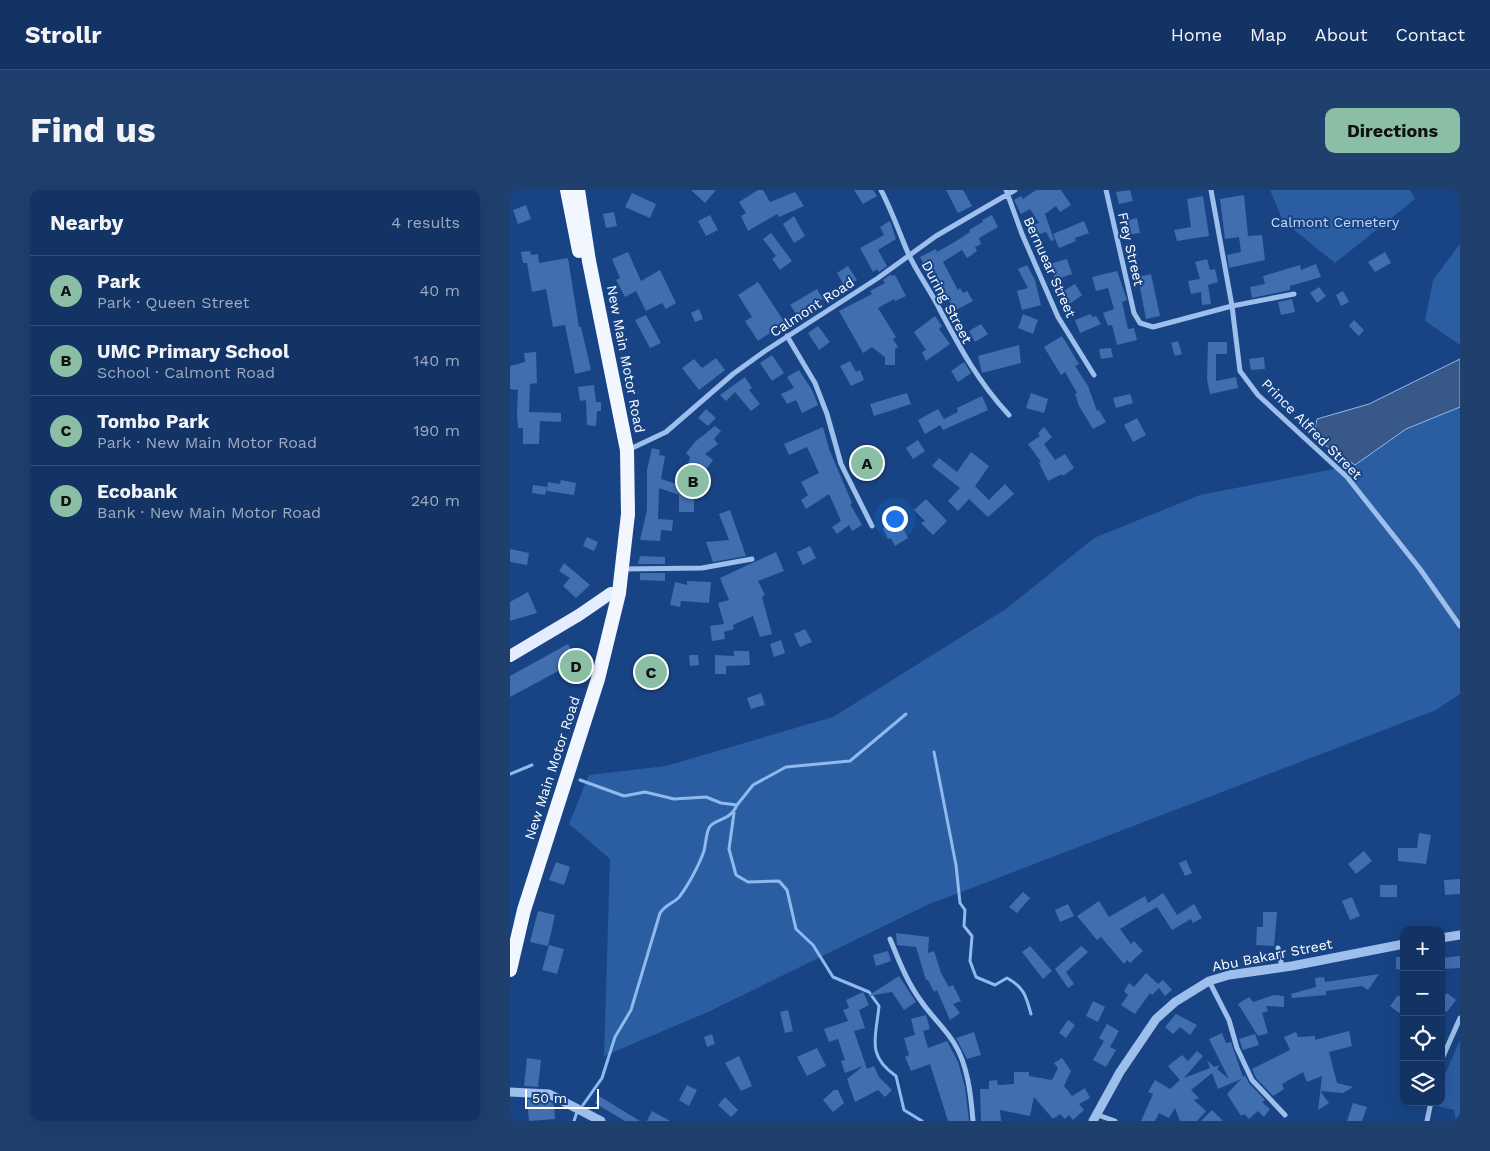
<!DOCTYPE html>
<meta charset="utf-8">
<style>
:root{--surface:#123364;--page:#1f3f6d;--text:#f1f3f6;--muted:#9caabf;--line:#314e78;--accent:#8abfa5}
body{margin:0;font-family:"Work Sans",sans-serif;background:var(--page);color:var(--text)}
.controls{position:absolute;right:15px;bottom:15px;display:grid;overflow:hidden;border-radius:10px;box-shadow:0 5px 20px #0002}
.controls button{width:45px;height:45px;display:grid;place-items:center;padding:0;border:0;border-bottom:1px solid var(--line);background:var(--surface);color:var(--text);font:25px sans-serif}
.scale{position:absolute;left:15px;bottom:12px;width:74px;box-sizing:border-box;padding-left:5px;border:2px solid #fff;border-top:0;font-size:14px;line-height:18px;white-space:nowrap;color:#fff;-webkit-text-stroke:4px #184485;paint-order:stroke}
.you{position:absolute;left:384px;top:328px;width:18px;height:18px;margin:-12px;border:4px solid #fff;border-radius:50%;background:#1a73e8;box-shadow:0 0 0 8px #1a73e833}
.badge{display:grid;place-items:center;width:32px;height:32px;border-radius:50%;background:var(--accent);color:#111;font-size:16px;font-weight:700}
.pin{position:absolute;translate:-50% -50%;border:2px solid #fff;box-shadow:0 1px 5px #0006}
.list{margin:0;padding:0;list-style:none}
h2{display:flex;justify-content:space-between;align-items:center;height:65px;margin:0;padding:0 20px;font-size:21px}
h2 small{font-size:16px;font-weight:400;color:var(--muted)}
.list li{display:grid;grid-template-columns:32px 1fr auto;gap:15px;align-items:center;box-sizing:border-box;height:70px;padding:0 20px;border-top:1px solid var(--line)}
.list b{display:block;font-size:19px;white-space:nowrap}
.list p{margin:0;font-size:16px;white-space:nowrap;color:var(--muted)}
.list em{font-size:16px;font-style:normal;color:var(--muted)}
.icon{flex:none;width:28px;height:28px;fill:none;stroke:currentColor;stroke-width:2;stroke-linecap:round;stroke-linejoin:round}
.map{position:relative;flex:none;width:950px;height:931px;overflow:hidden;border-radius:10px}
header{display:flex;align-items:center;gap:30px;box-sizing:border-box;height:70px;padding:0 25px;background:var(--surface);border-bottom:1px solid var(--line)}
header strong{font-size:24px}
nav{display:flex;gap:28px;margin-inline-start:auto;font-size:18px}
.intro{display:flex;align-items:center;justify-content:space-between;box-sizing:border-box;height:120px;padding:0 30px}
h1{margin:0;font-size:35px}
.button{padding:12px 22px;border-radius:10px;background:var(--accent);color:#111;font-size:18px;font-weight:700}
main{display:flex;gap:30px;padding:0 30px}
aside{flex:1;background:var(--surface);border-radius:10px;box-shadow:0 5px 20px #0002}
.map>svg:first-child{display:block}
</style>
<header>
<strong>Strollr</strong>
<nav><a>Home</a><a>Map</a><a>About</a><a>Contact</a></nav>
</header>
<div class="intro"><h1>Find us</h1><a class="button">Directions</a></div>
<main>
<aside>
<h2>Nearby<small>4 results</small></h2>
<ul class="list">
<li><span class="badge">A</span><div><b>Park</b><p>Park · Queen Street</p></div><em>40 m</em></li>
<li><span class="badge">B</span><div><b>UMC Primary School</b><p>School · Calmont Road</p></div><em>140 m</em></li>
<li><span class="badge">C</span><div><b>Tombo Park</b><p>Park · New Main Motor Road</p></div><em>190 m</em></li>
<li><span class="badge">D</span><div><b>Ecobank</b><p>Bank · New Main Motor Road</p></div><em>240 m</em></li>
</ul>
</aside>
<div class="map">
<svg width="950" height="931" viewBox="0 0 950 931">
<rect width="100%" height="100%" fill="#184485"/>
<path fill="#2b5da3" d="M760 0H900L905 9 825 73 773 31Z
M950 54V155L915 131 923 90Z
M950 217V504L926 520 417 715 198 822 94 866 100 669 59 634 79 585 156 576 323 527 496 419 584 348 690 305 845 275 896 239Z
M950 850V931H946L944 920 927 916V912H931L934 887Z"/>
<path fill="#385889" stroke="#90b9ef" d="M950 169V217L896 239 845 275 803 247 807 229 859 214Z"/>
<g fill="none" stroke-linecap="round" stroke-linejoin="round">
<path stroke="#90b9ef" stroke-width="3" d="M424 562 446 675 450 713 455 720 454 736 462 746 460 771 466 787 485 795 497 788C514 797 516 806 521 824
M0 584 22 575
M70 590 114 606 135 602 164 609 196 607 211 613 227 615 243 595 276 577 340 571 396 524
M224 623 219 659 226 685 238 692 269 691 277 700 286 739 303 755 323 787 359 802 369 816C366 848 356 865 386 886L394 920 412 931
M73 915 92 888 105 847 121 820 150 723C157 713 165 713 170 706 179 694 189 675 194 661 196 653 196 644 199 638 204 628 220 632 227 615
M64 931 67 922"/>
</g>
<path fill="#416eaf" d="M181 0H206L195 13Z
M248 0H253L260 12 285 2 294 16 269 27 267 24 238 41 231 26 236 23 229 12Z
M344 0H363L367 6 353 14Z
M436 0H453L462 16 448 23Z
M526 0H551L561 15 550 22 546 16 535 24 544 50 541 51 536 42 527 45 523 35 529 33 520 19 511 24 504 10 511 6 513 9Z
M620 0 623 11 609 14 606 2Z
M122 3 146 14 140 28 115 17Z
M734 5 738 46 752 45 755 70 719 78 717 65 731 62 729 47 715 49 710 9Z
M693 6 699 46 667 51 664 40 681 37 677 9Z
M16 15 21 29 8 34 3 20Z
M104 22 107 36 96 38 93 24Z
M200 25 208 40 196 46 188 31Z
M482 25 488 37 469 48 471 54 465 57 467 61 457 68 452 60 433 72 448 100 450 98 453 103 457 101 463 111 444 121 427 87 423 90 410 67 426 59 427 62 443 53 460 42 459 40 473 32 472 30Z
M284 26 295 46 284 53 273 34Z
M627 28 630 43 617 45 614 31Z
M380 31 386 49 368 60 377 76 369 82 367 79 363 82 350 58 374 45 370 37Z
M574 31 579 43 565 48 566 51 549 58 543 44Z
M261 43 282 71 270 80 262 69 266 66 253 49Z
M20 61 21 65 28 64 29 73 58 68 69 137H71L81 180 65 184 55 135 43 137 36 99 22 102 17 73H13L11 62Z
M118 62 131 91 150 80 166 113 156 119 152 113 136 121 126 101 115 107 106 90 110 88 102 69Z
M875 62 881 73 865 82 858 72Z
M557 69 562 84 545 90 540 74Z
M697 69 700 80 705 79 708 92 698 95 701 114 692 115 691 102 681 104 678 91 690 89 685 72Z
M806 74 811 87 780 96V100L742 108 740 97 755 94 753 86 790 75 791 80Z
M517 75 525 90 531 115 512 120 507 101 518 98 508 79Z
M338 76 347 90 335 97 327 83Z
M607 81 617 110 612 112 618 139 624 138 627 150 607 155 602 135 598 136 593 123 604 119 598 98 586 101 582 87Z
M381 84 382 86 385 85 396 106 385 111 384 109 368 118 386 147 383 149 388 157 385 159V175H375V167L362 157 353 163 329 121 362 104 360 101 375 93 373 90Z
M641 84 650 126 636 129 628 87Z
M248 92 275 133 248 151 235 131 242 127 228 105Z
M565 94 572 105 558 115 550 103Z
M809 97 816 106 807 113 800 103Z
M307 99 313 109 287 125 280 115Z
M833 101 839 112 831 116 826 105Z
M782 109 785 122 771 125 768 112Z
M189 119 193 129 185 132 181 123Z
M513 124 528 130 523 144 508 138Z
M581 124 582 127 586 126 591 134 570 143 565 130Z
M136 125 151 153 140 158 125 130Z
M425 126 432 136 429 139 440 154 416 171 412 162 416 160 404 142Z
M844 130 854 140 849 146 839 136Z
M471 134 478 144 465 152 459 141Z
M308 136 320 152 309 160 298 143Z
M552 146 569 174 565 176 578 196 587 221 589 220 596 232 583 239 569 216 565 204 567 203 555 182 551 185 534 157Z
M668 151 672 164 665 166 661 153Z
M698 152H717V164H706V191L726 187 728 198 700 204 697 189Z
M509 155 511 173 472 183 468 166Z
M601 158 603 167 591 169 589 159Z
M26 162 27 193 20 194 19 222 51 223V232L30 231 29 254H13V238H8L7 224 8 200 0 199V176L15 172 14 163Z
M262 165 274 183 262 191 250 173Z
M754 167 755 179 741 180 739 169Z
M206 168 215 180 189 200 172 178 184 169 192 178Z
M340 171 346 182 350 180 354 190 341 196 330 176Z
M454 172 461 183 448 192 441 181Z
M289 180 302 200 308 215 292 223 286 210 277 214 271 204 284 198 277 187Z
M235 187 242 198 239 200 250 214 241 221 225 202 216 211 210 205Z
M84 195 86 212H91V221H87L86 236 77 235 76 210 70 211 68 197Z
M397 203 401 214 364 226 360 214Z
M521 203 538 209 534 223 516 218Z
M620 204 623 213 606 218 603 208Z
M472 206 478 220 433 240 430 235 415 244 408 230 428 219 434 229 448 222 447 218Z
M196 219 206 228 198 236 188 228Z
M627 228 636 245 623 252 614 235Z
M205 236 211 241 204 249 208 254 195 264 203 270 195 281 190 301 184 300V322H169V305L149 298 148 329 163 330 162 341 151 340 150 351 130 350 137 320V280L142 258 150 260 149 265 155 266 151 289 167 294 171 278 177 279 180 267 176 263 186 251Z
M313 237 319 259 342 313 340 314 352 335 342 341 339 335 327 344 322 337 331 331 319 304 296 319 291 310 298 305 291 292 309 283 297 257 279 265 274 254Z
M534 237 542 247 534 254 545 270 555 264 564 278 553 286 552 284 538 291 529 273 531 272 518 254 530 246 528 243Z
M408 250 415 261 403 269 396 258Z
M461 262 479 276 465 296 479 310 495 294 504 304 478 327 459 309 448 321 438 311 450 298 422 276 429 268 447 282Z
M51 290 66 293 64 305 37 301 38 292 50 294Z
M23 295 37 297 35 305 22 303Z
M416 309 437 331 423 345 411 333 415 331 404 320Z
M220 320 236 366 203 372 196 352 219 350 209 324Z
M389 330 398 348 385 356 381 348 378 349 373 338Z
M77 347 88 352 84 361 73 356Z
M300 356 306 368 293 375 287 362Z
M0 359 19 363 17 375 0 372Z
M266 362 274 381 248 391 255 405 252 407 262 444 250 447 243 426 223 435 224 439 214 442 215 449 202 451 200 436 214 434 208 413 219 410 210 388Z
M130 366 155 367V374H128Z
M54 373 80 395 66 408 53 396 60 388 49 381Z
M130 383H155V391L130 390Z
M177 391 201 392 199 413 171 411 170 417 160 415 165 392 177 395Z
M18 402 27 423 0 431V412Z
M295 439 302 452 290 457 284 444Z
M271 450 275 463 264 467 260 454Z
M58 454 67 471 0 507V486Z
M224 461H239L240 475 216 476V484H205V465L224 466Z
M179 465H188L189 475 180 476Z
M251 503 255 515 241 519 237 508Z
M909 643 921 645 916 674 888 671V658H907Z
M854 661 862 671 846 684 838 674Z
M676 670 682 683 675 686 669 673Z
M46 672 60 677 54 695 39 690Z
M950 689V704L935 705 934 690Z
M870 695H887V707H870Z
M513 702 520 708 507 723 499 717Z
M653 703 667 725 684 714 692 728 683 733 681 729 662 740 647 717 626 729 610 739 621 754 624 751 633 761 620 773 617 770 614 774 591 747 587 750 567 726 589 711 599 727 635 706 638 713Z
M842 707 850 726 840 730 832 711Z
M558 714 564 726 550 732 545 720Z
M28 721 45 725 38 756 20 752Z
M753 722H767L764 756 746 755 747 737H753Z
M386 743 419 747 418 763 424 761 431 783 439 797 443 795 451 811 443 814 450 823 440 830 427 800 424 802 418 790H416L406 757 387 755Z
M39 755 54 759 47 784 32 780Z
M520 756 542 781 533 789 512 762Z
M571 756 578 762 556 782 564 794 558 798 545 779Z
M378 761 381 771 366 776 363 765Z
M950 766V778L931 779V768Z
M886 767H894V780L886 779Z
M636 783 648 794 653 790 662 800 655 806 649 798 642 805 640 803 625 824 611 815 618 805 614 801 619 793 624 797Z
M869 784 858 800 852 796 816 801V805L782 808 781 804 806 797 805 788 814 787 815 792Z
M389 786 406 812 394 820 382 802 358 806Z
M353 802 359 815 349 820 355 838 344 841 357 879 364 876 369 887 382 900 375 907 368 900 345 912 337 889 353 876 335 883 331 871 335 870 328 849 319 852 314 839 338 831 333 820 339 818 336 810Z
M937 803 946 810 937 822 931 818V810Z
M764 805 774 806V817L756 816 758 821 752 823 758 843 748 846 728 814 739 807 743 812Z
M888 805 894 810V817L889 823 880 816Z
M583 811 595 817 588 832 576 826Z
M278 820 283 841 275 843 270 822Z
M666 824 687 835 680 845 670 837 663 844 655 837Z
M416 825 420 839 413 841 418 858 437 851 448 872 455 897 459 931H438L420 874 401 881 395 867 399 865 394 848 405 845 401 829Z
M558 830 565 835 556 848 549 843Z
M597 834 609 841 600 857 606 860 596 877 583 870 594 851 589 848Z
M839 841 842 856 819 862 827 893 843 897 833 903 810 901 819 913 808 920 812 886 797 892 793 882 772 894 774 899 763 906 746 888 742 879 780 860 774 847 786 842 788 847 805 846V850Z
M464 842 471 865 457 869 446 848Z
M712 843 716 853 721 852 733 887 735 885 739 893 755 910 752 912 760 919 754 927 748 921 739 929 734 924 731 926 717 904 731 889 708 899 702 883 681 900 689 908 684 910 696 921 687 931H670L665 918 659 928 649 923 645 931H631L643 904 638 902 645 890 660 899 670 890 658 876 672 865 678 871 687 861 693 866 674 888 700 878 697 870 704 877 710 875 707 879 719 889 699 849Z
M202 844 205 854 197 857 194 847Z
M745 844 749 855 733 860 729 849Z
M307 858 316 876 297 886 287 867Z
M229 866 242 896 231 901 215 873Z
M17 868 31 870 28 897 14 896Z
M552 868 561 881 554 896 562 906 575 898 580 908 569 914 574 920 563 930 559 925 555 929 550 924 543 929 524 907 520 926 490 920 491 931H471L470 899H479V891L487 890 488 895 504 894V882H519V886L542 890 548 878 544 873Z
M177 895 187 900 179 916 169 910Z
M324 900H328L334 913 323 922 313 910Z
M89 906 130 931H115L85 913Z
M215 907 228 920 221 927 208 915Z
M17 909 37 910 44 914 45 929 19 931Z
M843 913 857 917 852 931H837Z
M702 920 713 931H691Z
M142 921 160 931H137Z"/>
<g fill="none" stroke-linecap="round" stroke-linejoin="round">
<path stroke="#9ebfec" stroke-width="5" d="M371 0C382 21 389 42 398 63 407 83 421 101 430 120 450 158 469 193 499 225
M496 0 512 44 548 127 584 185
M596 0 624 123 630 133 643 137 722 116 784 104
M701 0 722 116 730 181 748 205 837 287 910 379 950 436
M277 146 305 193 317 224 331 274 362 336
M118 260 156 242 223 184 255 161 368 88 426 46 505 0
M114 379 192 378 242 369
M380 749C389 771 397 792 411 811 421 826 435 838 444 853 458 875 461 906 463 931
M768 758 772 777
M699 791 719 830 727 858 742 890 775 925
M931 871 950 828
M588 925 605 931
M917 931 921 912"/>
<path stroke="#9ebfec" stroke-width="9" d="M931 748 950 745
M0 902 39 904 91 931
M583 931 610 882 646 829 665 812 699 791 719 785 782 776 894 754"/>
<path stroke="#e3edff" stroke-width="12" d="M0 466 69 425 101 403H109"/>
<path stroke="#f1f6ff" stroke-width="14" d="M57 0 69 61
M0 780 14 720 88 489 109 403 118 324 117 260 79 71 68 0"/>
</g>
<g text-anchor="middle" stroke-width="4" stroke-linejoin="round" paint-order="stroke">
<g font-size="14" fill="#c3daf9" stroke="#184485">
<text x="825" y="37">Calmont Cemetery</text>
</g>
<g font-size="14" fill="#fff" stroke="#184485">
<text transform="translate(621 59) rotate(77)" y="5">Frey Street</text>
<text transform="translate(540 77) rotate(66)" y="5">Bernuear Street</text>
<text transform="translate(437 112) rotate(62)" y="5">During Street</text>
<text transform="translate(302 117) rotate(-33)" y="5">Calmont Road</text>
<text transform="translate(116 169) rotate(79)" y="5">New Main Motor Road</text>
<text transform="translate(802 239) rotate(45)" y="5">Prince Alfred Street</text>
<text transform="translate(42 578) rotate(-72)" y="5">New Main Motor Road</text>
<text transform="translate(762 765) rotate(-11)" y="5">Abu Bakarr Street</text>
</g>
</g>
</svg>
<div class="controls">
<button>+</button>
<button>−</button>
<button><svg class="icon" aria-label="locate" viewBox="0 0 24 24"><circle cx="12" cy="12" r="6"/><path d="M12 2v4M12 18v4M2 12h4M18 12h4"/></svg></button>
<button><svg class="icon" aria-label="layers" viewBox="0 0 24 24"><path d="M12 4l9 5-9 5-9-5zM3 14l9 5 9-5"/></svg></button>
</div>
<div class="scale">50 m</div>
<div class="you"></div>
<div class="pin badge" style="left:357px;top:273px">A</div>
<div class="pin badge" style="left:183px;top:291px">B</div>
<div class="pin badge" style="left:141px;top:482px">C</div>
<div class="pin badge" style="left:66px;top:476px">D</div>
</div>
</main>
